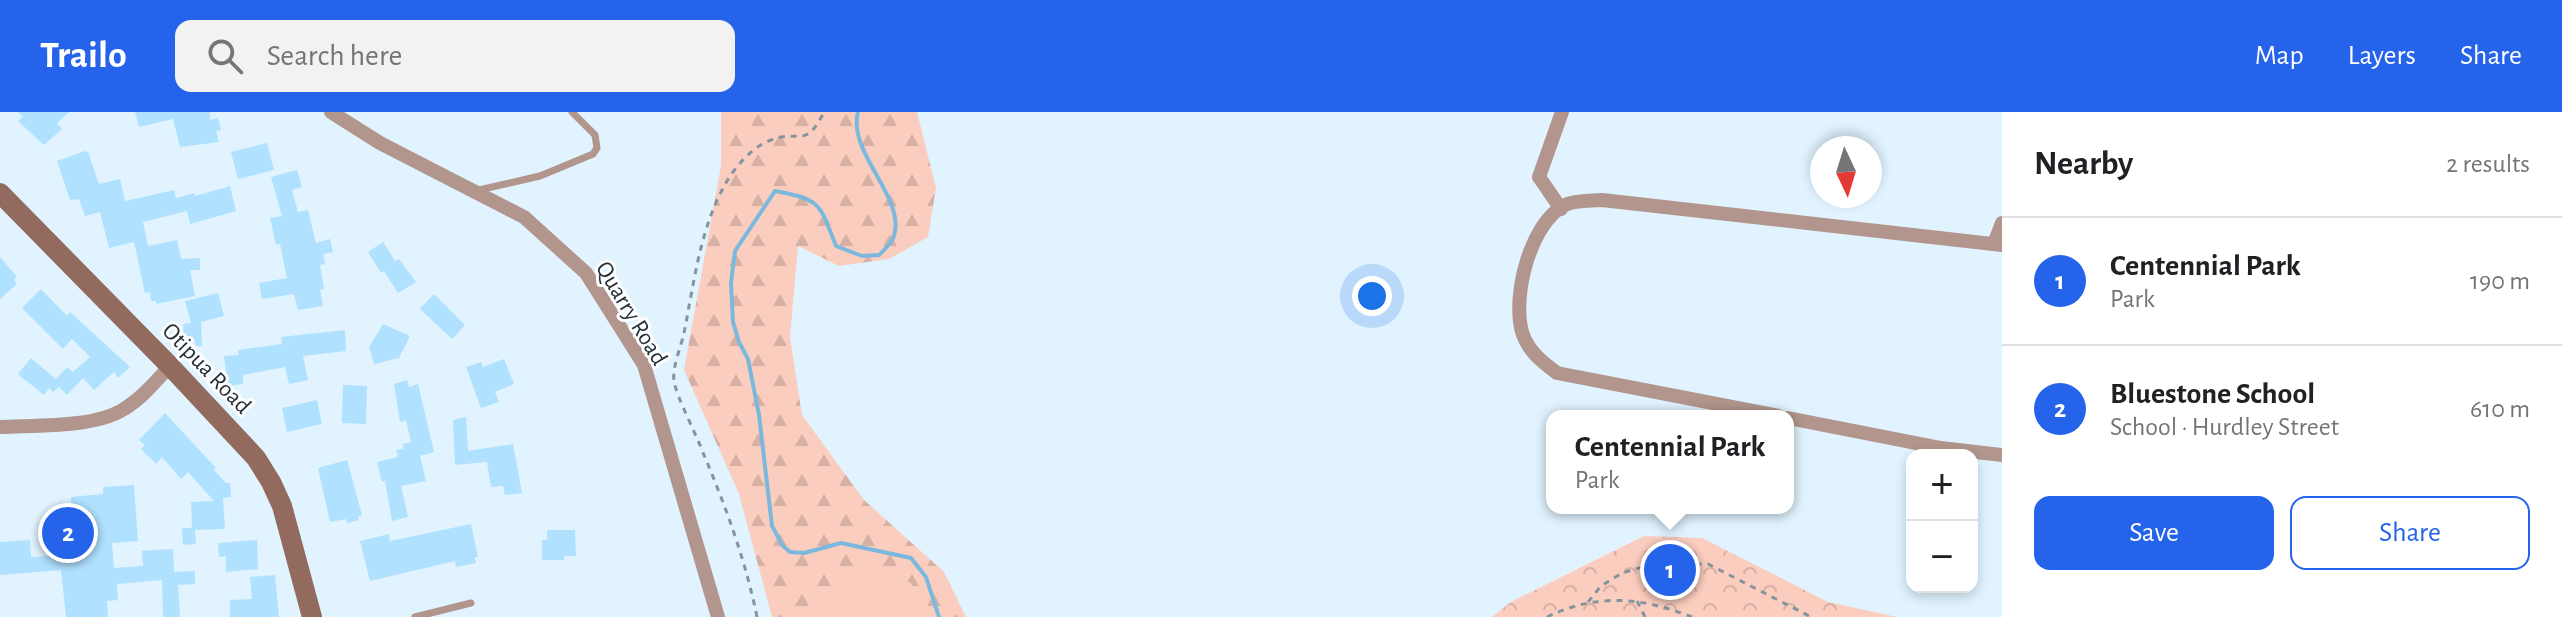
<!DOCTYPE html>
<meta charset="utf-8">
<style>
:root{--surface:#fff;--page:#f2f2f2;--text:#202124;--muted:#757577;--line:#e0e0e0;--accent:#2563eb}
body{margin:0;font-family:"Alegreya Sans",sans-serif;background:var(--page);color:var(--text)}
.controls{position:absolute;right:24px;bottom:24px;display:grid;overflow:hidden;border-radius:16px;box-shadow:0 4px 12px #0003}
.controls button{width:72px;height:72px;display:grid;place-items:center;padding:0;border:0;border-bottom:2px solid var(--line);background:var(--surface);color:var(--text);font:40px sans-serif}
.compass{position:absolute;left:1810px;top:24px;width:72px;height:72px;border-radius:50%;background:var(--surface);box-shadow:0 4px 12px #0003;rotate:176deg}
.you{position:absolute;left:1372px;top:184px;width:28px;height:28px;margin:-20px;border:6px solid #fff;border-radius:50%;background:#1a73e8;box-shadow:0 0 0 12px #1a73e833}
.badge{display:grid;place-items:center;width:52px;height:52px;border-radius:50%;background:var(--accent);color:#fff;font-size:26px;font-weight:700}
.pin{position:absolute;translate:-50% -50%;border:4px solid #fff;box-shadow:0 2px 8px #0006}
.popup{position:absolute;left:1546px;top:298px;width:248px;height:104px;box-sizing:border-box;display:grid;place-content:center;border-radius:16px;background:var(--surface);filter:drop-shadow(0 2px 6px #0005);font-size:26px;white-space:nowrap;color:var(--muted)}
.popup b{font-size:30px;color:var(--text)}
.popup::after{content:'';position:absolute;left:50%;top:100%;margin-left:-16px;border:16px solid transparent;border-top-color:var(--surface)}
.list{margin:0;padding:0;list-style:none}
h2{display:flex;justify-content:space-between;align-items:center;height:104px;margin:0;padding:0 32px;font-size:34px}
h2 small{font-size:26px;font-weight:400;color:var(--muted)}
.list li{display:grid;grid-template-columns:52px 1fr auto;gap:24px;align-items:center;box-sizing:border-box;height:128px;padding:0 32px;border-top:2px solid var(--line)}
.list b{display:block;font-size:30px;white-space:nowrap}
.list p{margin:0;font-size:26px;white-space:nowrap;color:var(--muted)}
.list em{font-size:26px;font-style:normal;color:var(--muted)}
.actions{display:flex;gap:16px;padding:24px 32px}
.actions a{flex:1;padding:18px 0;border:2px solid var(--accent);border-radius:16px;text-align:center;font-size:28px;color:var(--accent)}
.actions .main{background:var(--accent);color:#fff}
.icon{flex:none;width:44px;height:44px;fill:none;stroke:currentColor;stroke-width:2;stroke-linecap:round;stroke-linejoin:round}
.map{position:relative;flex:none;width:2002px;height:505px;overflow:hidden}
header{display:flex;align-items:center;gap:48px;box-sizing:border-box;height:112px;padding:0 40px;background:var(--accent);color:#fff}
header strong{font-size:38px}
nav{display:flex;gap:44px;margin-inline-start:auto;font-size:28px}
.search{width:560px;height:72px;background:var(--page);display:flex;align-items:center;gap:20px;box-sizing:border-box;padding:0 28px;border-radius:16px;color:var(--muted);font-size:30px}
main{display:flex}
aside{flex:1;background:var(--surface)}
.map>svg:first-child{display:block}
</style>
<header>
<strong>Trailo</strong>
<div class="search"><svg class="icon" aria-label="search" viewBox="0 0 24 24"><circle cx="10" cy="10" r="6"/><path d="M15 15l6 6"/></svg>Search here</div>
<nav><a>Map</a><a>Layers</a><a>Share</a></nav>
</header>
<main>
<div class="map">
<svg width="2002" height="505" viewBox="0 0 2002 505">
<defs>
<pattern id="forest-firs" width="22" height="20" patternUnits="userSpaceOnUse" patternTransform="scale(2)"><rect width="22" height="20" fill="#fbcdbe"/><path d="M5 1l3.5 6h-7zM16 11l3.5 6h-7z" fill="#d7b0a4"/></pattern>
<pattern id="park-crowns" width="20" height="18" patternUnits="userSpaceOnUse" patternTransform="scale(2)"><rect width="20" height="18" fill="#fbcdbe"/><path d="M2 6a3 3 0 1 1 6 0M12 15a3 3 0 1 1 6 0" fill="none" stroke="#d7b0a4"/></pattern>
</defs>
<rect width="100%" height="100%" fill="#e0f3ff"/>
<path fill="url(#forest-firs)" d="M721 0H917L936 76 928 125 889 147 839 154 798 134 790 225 802 303 864 388 944 460 966 505H922L911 472 874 456 804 505H772L739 382 684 258 721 54Z"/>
<path fill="url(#park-crowns)" d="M1644 424 1702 426 1828 490 1897 505H1492L1511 490Z"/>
<path fill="#fbcdbe" d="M874 455 911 471 922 505H804Z"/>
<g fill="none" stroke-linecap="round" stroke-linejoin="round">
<path stroke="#7bb8dd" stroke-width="4" d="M858 0C847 41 906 85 894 124 892 131 884 138 879 143L862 144 836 134C819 91 822 88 775 79L735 139 731 171 733 210 739 230 748 247 759 303 772 414 783 434 790 440 804 441 841 431 911 446 926 465 939 505"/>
</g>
<path fill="#b0e1ff" d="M18 0H69L57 11 62 17 44 33 18 9 23 5Z
M135 0H210V8L218 6 221 18 216 19 219 30 180 35 173 7 139 15Z
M267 31 274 58 238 67 231 40Z
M85 39 88 40 99 72 120 67 125 89 174 78 176 86 194 81 195 84 230 74 236 99 190 112 187 99 143 110 148 134 177 128 181 147 200 146V158H190L195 184 156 192V189H151L150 180 145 181 134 130 109 136 100 100 85 104 79 87 70 88 57 49Z
M297 58 302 75 292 78 298 100 308 98 316 131 330 127 333 140 323 142 325 152 320 153 324 177 320 178 323 194 298 198 294 182 262 187 259 171 287 166 280 132 276 133 270 106 282 104 271 65Z
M383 130 395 149 399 147 416 170 398 181 384 159 381 161 368 140Z
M0 145 17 165 14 168 17 172 0 187Z
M41 177 67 204 70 200 130 255 118 266 114 260 94 278 83 266 67 283 59 275 53 280 49 276 44 283 18 262 31 246 56 267 67 255 73 260 90 245 72 227 63 237 22 196Z
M218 181 224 204 201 210 202 234H196L194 227 184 228 183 212 191 211 185 189Z
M434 182 465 213 452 227 420 197Z
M383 212 410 224 399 246 374 252 369 235Z
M345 218 346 239 303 244 308 268 289 272 285 255 243 263V272L228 274 224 244 239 243 238 238 282 232 281 225Z
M504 247 514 272 495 280 499 290 481 296 466 255 481 250 483 255Z
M407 268 409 275 418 272 434 340 420 344 426 369 401 374 408 405 392 409 385 369 382 370 377 350 398 345 396 338 404 337 402 332 411 330 406 308 400 310 394 272Z
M343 273 367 274 366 312 342 311Z
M317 288 322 312 287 320 282 296Z
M165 301 216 356 214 358 226 371H230L231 385 223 386 225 417 195 418 196 432 183 433 182 416H192L191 390 214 389 188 360 181 367 162 345 156 352 141 337 145 333 139 328Z
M466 305 468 339 513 332 522 381 505 383 503 374 491 375 487 350 455 353 453 308Z
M347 348 362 403 358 404 359 408 347 411 346 407 330 410 318 356Z
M134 373 138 429 112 431 114 456 143 454 142 439 173 437 174 460 195 459V472L178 473 180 505H163L162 468 117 472 118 488 107 489 108 505H66L61 458 0 463V430L30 428 31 445 75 442 71 385 103 382V375Z
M471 412 478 445H475L476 451 456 455 455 449 370 469 360 429 389 422 390 429Z
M547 418H575L576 444H564V448H542V428H547Z
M257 428 258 457 226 460V444L219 445 218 431Z
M275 463 279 505H230V488L252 487 250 465Z"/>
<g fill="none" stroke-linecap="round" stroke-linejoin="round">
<path stroke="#84949e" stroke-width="3" stroke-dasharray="6 6" stroke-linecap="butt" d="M1637 489 1645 505
M1588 490 1601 474 1622 461 1649 453 1708 452 1811 505
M757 505C746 450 726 395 704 343 698 326 676 284 674 269 672 255 681 235 684 221 694 171 700 115 727 69 737 53 752 35 771 28 800 17 805 38 824 0
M1547 505C1597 481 1641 485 1692 505"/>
<path stroke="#b2968d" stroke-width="7" d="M479 78 540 64 593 42 597 36 595 23 572 0
M415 505 471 491"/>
<path stroke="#b2968d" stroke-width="14" d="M331 0 380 31 524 105 586 161 644 253 718 505
M1561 97 1539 65 1562 0
M1994 132 2002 111
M1779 304 1557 261C1542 250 1528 239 1522 220 1512 184 1530 111 1565 93 1575 88 1591 89 1602 88L2002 133
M1788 306 1941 336 2002 343
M0 315C35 313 95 316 124 297 142 286 156 269 170 254"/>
<path stroke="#936a5e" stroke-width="20" d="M0 81 170 254 256 346 271 370 282 394 312 505"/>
</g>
<g text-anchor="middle" stroke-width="6" stroke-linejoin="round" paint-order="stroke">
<g font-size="24" fill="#232f37" stroke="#fdfdfd">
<text transform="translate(632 201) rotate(59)" y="8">Quarry Road</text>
<text transform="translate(207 256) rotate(46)" y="8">Otipua Road</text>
</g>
</g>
</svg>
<div class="controls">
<button>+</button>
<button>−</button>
</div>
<svg class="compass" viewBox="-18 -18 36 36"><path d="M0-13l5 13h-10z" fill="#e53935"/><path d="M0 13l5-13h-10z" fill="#757577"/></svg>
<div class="you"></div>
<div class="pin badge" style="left:1670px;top:458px">1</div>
<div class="popup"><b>Centennial Park</b>Park</div>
<div class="pin badge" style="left:68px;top:421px">2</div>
</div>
<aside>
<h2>Nearby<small>2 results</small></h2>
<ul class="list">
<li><span class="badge">1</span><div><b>Centennial Park</b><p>Park</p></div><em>190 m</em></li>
<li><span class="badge">2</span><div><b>Bluestone School</b><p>School · Hurdley Street</p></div><em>610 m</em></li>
</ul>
<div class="actions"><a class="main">Save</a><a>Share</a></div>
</aside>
</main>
